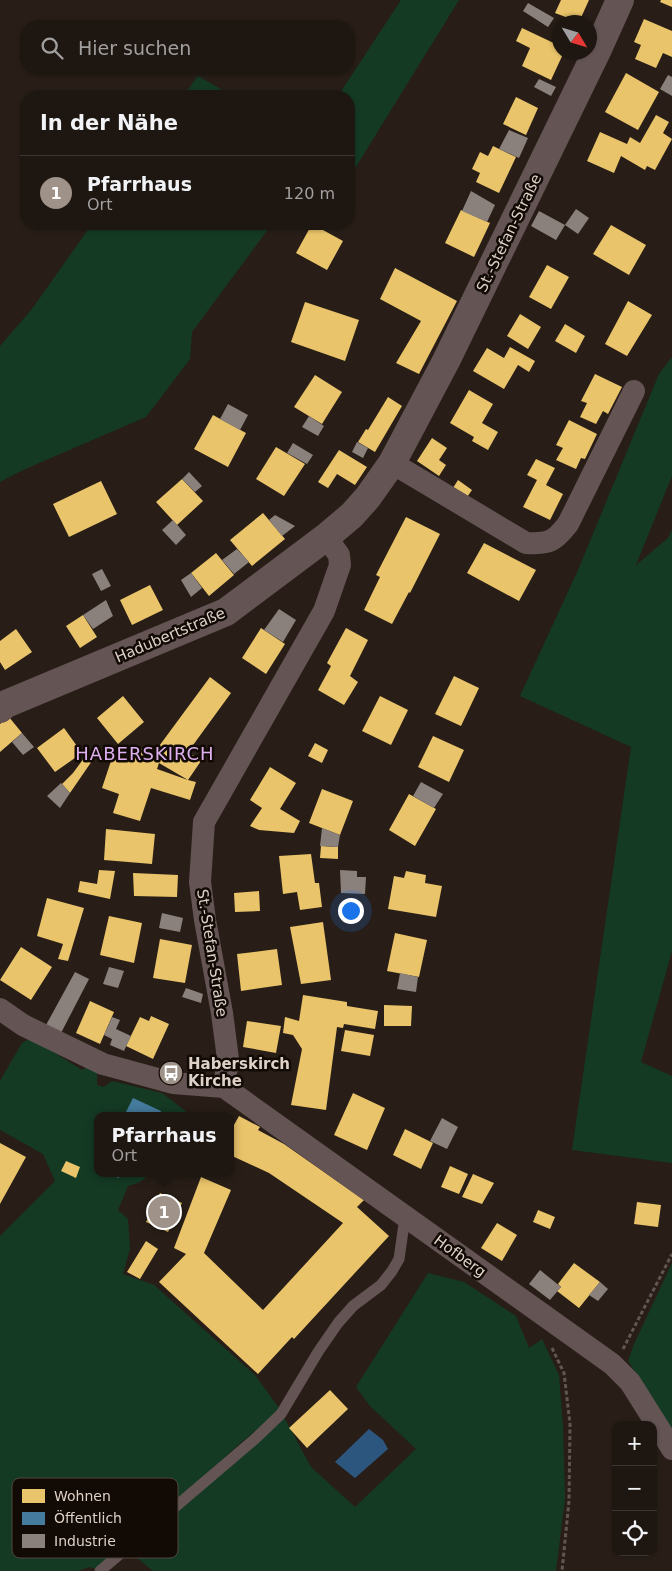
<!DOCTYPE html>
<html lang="de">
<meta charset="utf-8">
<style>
:root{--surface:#1e1611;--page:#2b231f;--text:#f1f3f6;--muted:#a19f9f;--line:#3c3531;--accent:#9e9289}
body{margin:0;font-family:"DejaVu Sans",sans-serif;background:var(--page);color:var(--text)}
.controls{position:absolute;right:15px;bottom:15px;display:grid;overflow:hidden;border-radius:10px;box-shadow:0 1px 4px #0004}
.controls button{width:45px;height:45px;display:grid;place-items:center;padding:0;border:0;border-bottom:1px solid var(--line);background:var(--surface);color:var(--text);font:25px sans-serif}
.compass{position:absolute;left:552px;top:15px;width:45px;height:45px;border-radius:50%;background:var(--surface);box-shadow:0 1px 4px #0004;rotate:128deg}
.you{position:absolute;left:350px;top:910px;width:18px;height:18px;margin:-12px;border:4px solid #fff;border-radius:50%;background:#1a73e8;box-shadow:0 0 0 8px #1a73e833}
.badge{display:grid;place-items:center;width:32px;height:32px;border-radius:50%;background:var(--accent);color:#fff;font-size:16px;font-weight:700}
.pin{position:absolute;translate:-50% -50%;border:2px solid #fff;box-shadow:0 1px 5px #0006}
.popup{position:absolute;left:94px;top:1112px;width:140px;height:65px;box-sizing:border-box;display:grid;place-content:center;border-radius:10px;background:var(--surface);filter:drop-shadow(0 1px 4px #0005);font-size:16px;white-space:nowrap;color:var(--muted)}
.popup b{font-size:19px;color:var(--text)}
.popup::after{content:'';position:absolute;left:50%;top:100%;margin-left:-10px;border:10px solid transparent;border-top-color:var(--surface)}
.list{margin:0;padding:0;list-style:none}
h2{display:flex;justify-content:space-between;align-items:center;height:65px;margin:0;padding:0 20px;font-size:21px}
h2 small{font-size:16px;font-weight:400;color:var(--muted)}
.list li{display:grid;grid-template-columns:32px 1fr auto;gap:15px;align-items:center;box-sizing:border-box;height:75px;padding:0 20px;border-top:1px solid var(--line)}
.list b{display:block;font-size:19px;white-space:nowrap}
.list p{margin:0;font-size:16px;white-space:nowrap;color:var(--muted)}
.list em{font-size:16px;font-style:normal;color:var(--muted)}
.icon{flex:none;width:28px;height:28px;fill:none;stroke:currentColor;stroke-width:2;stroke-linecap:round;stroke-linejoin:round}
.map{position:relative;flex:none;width:672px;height:1571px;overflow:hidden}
.search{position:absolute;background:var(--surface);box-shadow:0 1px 4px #0004;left:20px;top:20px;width:335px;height:55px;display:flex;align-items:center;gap:12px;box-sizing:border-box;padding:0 18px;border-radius:20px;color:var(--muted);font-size:19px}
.panel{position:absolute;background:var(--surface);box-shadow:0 1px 4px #0004;left:20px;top:90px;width:335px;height:140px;border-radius:20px}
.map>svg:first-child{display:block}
</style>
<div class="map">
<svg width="672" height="1571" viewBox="0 0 672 1571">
<rect width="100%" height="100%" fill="#281e17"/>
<path fill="#143a24" d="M401 0H459L349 178V96H338Z
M198 76 233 96H183Z
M92 224H272L192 332 190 359 146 417 23 470 0 482V346L32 309Z
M672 357V476L636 565 668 538 672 530V951L641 1062 672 1076V1163L572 1150 631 747 520 696 578 570 659 374Z
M29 1039 34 1040 82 1070 86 1067 97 1072V1085L104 1087 112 1081 162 1093 188 1113 187 1116H98V1173H152L140 1182 128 1186 118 1210 128 1219 130 1249 123 1274 154 1285 255 1375 279 1408 311 1467 355 1507 416 1449 370 1406 356 1387 428 1273 464 1282 516 1316 529 1348 542 1339 559 1375 563 1426 565 1499 556 1571H153L128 1550 194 1489 260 1425 168 1509 96 1569 89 1567 78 1571H0V1236L55 1181 43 1154 0 1130V1081L22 1043Z
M672 1263V1431L628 1361 634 1344Z"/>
<path fill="#2d567f" d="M369 1429 383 1440 388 1449 355 1478 335 1462Z"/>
<path fill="#e9c46a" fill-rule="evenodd" d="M561 0H589L579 22 555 13Z
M661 0H672V7L660 2Z
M644 19 672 31V57L663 53 656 68 635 59 641 45 634 42Z
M522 28 560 46V52H564L551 80 522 66 530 48 516 41Z
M626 73 659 92 638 130 605 112Z
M516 97 538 108 526 135 503 124Z
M656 115 669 122 663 133 672 139 655 170 647 166 645 170 621 156 614 173 587 161 600 132 627 144 630 137 640 143Z
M493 146 516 157 499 193 476 182 480 173 472 169 480 152 488 156Z
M461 210 490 223 474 257 445 243Z
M312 224 343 241 327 270 296 253Z
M611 225 646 245 629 275 593 254Z
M547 265 569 277 551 309 529 297Z
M395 268 457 301 419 374 396 363 421 321 380 299Z
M628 301 652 315 627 356 605 344Z
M305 302 359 320 345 361 291 342Z
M520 314 541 327 528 349 507 336Z
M565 324 585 336 576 353 555 341Z
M510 347 535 361 529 372 518 365 504 389 473 371 487 348 504 358Z
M595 374 622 387 608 414 603 411 596 424 580 417 587 403 581 401Z
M315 375 342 392 322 424 294 407Z
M469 390 493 404 482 423 498 432 488 450 472 441 474 437 450 423Z
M388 397 402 406 375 452 358 442 366 429 368 430Z
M213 415 246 433 228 467 194 449Z
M569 420 597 434 585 459 581 458 576 469 556 460 563 448 556 445Z
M432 438 447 448 439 460 446 465 439 476 417 461Z
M276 447 305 464 284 496 256 479Z
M339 450 367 467 355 485 337 474 328 488 318 482Z
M536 459 555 468 546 485 563 494 550 520 523 507 537 480 527 475Z
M182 479 203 501 177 525 156 502Z
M458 480 472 490 465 500 451 491Z
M101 481 117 514 69 537 53 504Z
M263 513 285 539 252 566 230 540Z
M406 517 440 534 410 593 409 592 392 624 364 610 380 577 376 575Z
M484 543 536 570 519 601 467 573Z
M216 553 234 575 209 596 191 573Z
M150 585 163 610 132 625 120 600Z
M83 615 97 637 80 648 66 626Z
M261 628 285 644 266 674 242 658Z
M346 628 368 640 350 676 358 682 344 705 318 690 331 666 327 663Z
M16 629 32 652 5 670 0 662V641Z
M454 676 479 688 461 726 435 714Z
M210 677 231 693 188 752 201 761 188 780 196 782 190 800 151 788 140 821 113 813 119 794 102 788 113 755 132 762 137 747 154 753ZM159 763 188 780 157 769Z
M123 696 144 722 118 744 97 718Z
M380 696 408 710 391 745 362 731Z
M9 717 22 733 0 752V724Z
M64 728 82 753 55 772 37 748Z
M433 736 464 750 449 782 418 767Z
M315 743 328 750 322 763 308 756Z
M87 754 94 758 70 793 62 784 73 773Z
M270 767 296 783 280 809 300 821 294 833 259 830 250 826 262 808 250 800Z
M322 789 353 801 340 835 309 823Z
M409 794 436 809 415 846 389 830Z
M106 829 155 834 152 864 104 860Z
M321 846 338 847V859L320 858Z
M311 854 315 883H319L322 907 300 910 297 892 283 894 279 856Z
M99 870 115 871 110 899 78 892 80 881 97 884Z
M406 871 426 875 425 883 442 886 436 917 388 909 394 876 404 878Z
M133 873 178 875 177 897 134 896Z
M259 891 260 911 235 912 234 893Z
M47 898 84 908 68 961 58 959 63 944 37 936Z
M109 916 142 923 134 963 100 955Z
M323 922 331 980 301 984 290 927Z
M395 933 427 940 419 977 387 971Z
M160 939 192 945 185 983 153 978Z
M21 947 52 967 31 1000 0 980Z
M277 949 282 985 241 991 237 954Z
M303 995 347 1002V1006L378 1011 375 1029 344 1024 343 1028 337 1027 326 1110 291 1105 302 1049 293 1035 283 1033 285 1017 299 1021Z
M90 1001 114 1012 100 1044 76 1033Z
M384 1005 412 1006 411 1026H384Z
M151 1016 169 1024 153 1059 126 1046 140 1017 149 1021Z
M247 1021 281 1026 276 1053 243 1047Z
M345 1030 374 1035 370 1056 341 1051Z
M166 1064 179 1067 176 1077 163 1074Z
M353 1093 385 1108 367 1150 334 1135Z
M239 1116 260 1127 258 1130 284 1144 364 1200 357 1207 389 1236 294 1339 292 1337 258 1374 159 1282 186 1254 174 1248 201 1177 231 1190 204 1253 263 1310 343 1223 269 1173 230 1155V1132Z
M405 1129 433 1143 421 1169 393 1155Z
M0 1143 26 1157 0 1204Z
M66 1161 80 1167 76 1178 61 1171Z
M450 1166 468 1174 459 1194 441 1187Z
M473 1174 494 1183 482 1204 462 1197Z
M160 1193 182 1203 168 1232 146 1222Z
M637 1202 661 1205 658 1227 634 1224Z
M538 1210 555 1217 550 1229 533 1222Z
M497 1223 517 1235 502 1261 481 1248Z
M146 1241 158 1249 140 1279 127 1272Z
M574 1263 600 1282 579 1308 557 1291 561 1287 558 1284Z
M330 1390 348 1409 307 1448 289 1428Z"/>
<path fill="#457b9d" d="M133 1098 161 1111 159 1116H124Z
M111 1173H124L118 1178Z"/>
<path fill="#8a817c" d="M528 3 554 18 548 27 523 11Z
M560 35V46L555 44Z
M668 75 672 77V96L660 89Z
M539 79 556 87 551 96 534 87Z
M509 130 528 138 519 158 499 149Z
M471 191 495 205 487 222 462 211Z
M576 209 589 218 578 234 565 225Z
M539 211 565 225 556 240 531 226Z
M228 404 248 415 240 430 220 419Z
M309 416 324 426 318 436 302 427Z
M357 442 368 448 363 458 352 452Z
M293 443 313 455 307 464 287 453Z
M189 472 202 486 195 492 182 479Z
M275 515 295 526 282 536 269 520Z
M173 520 186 535 176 545 162 530Z
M237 549 249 562 234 574 222 560Z
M102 569 111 586 101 591 92 574Z
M191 573 202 588 191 597 181 580Z
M106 600 113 616 93 629 83 615Z
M279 609 296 620 283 642 264 630Z
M22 733 34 747 23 755 12 742Z
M421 782 443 794 434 808 413 796Z
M61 783 70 793 60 808 47 796Z
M322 828 340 835 338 847 320 846Z
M340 870 357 871V877H366L365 894 341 893Z
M162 913 183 918 180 932 159 928Z
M109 967 124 971 118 988 103 984Z
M75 972 89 979 61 1033 46 1025Z
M400 973 418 977 416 992 397 989Z
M186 988 203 994 201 1003 182 997Z
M112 1017 120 1020 116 1029 131 1036 124 1051 110 1045 112 1039 104 1035Z
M442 1118 458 1127 447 1149 430 1141Z
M540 1270 561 1287 550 1300 529 1284Z
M600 1282 608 1289 598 1301 589 1295Z"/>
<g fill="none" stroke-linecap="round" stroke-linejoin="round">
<path stroke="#625553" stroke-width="3" stroke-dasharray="4 2.5" stroke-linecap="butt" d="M552 1348 564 1373 570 1424 569 1501 562 1571
M623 1349 672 1254"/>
<path stroke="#645454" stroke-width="11" d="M100 1571 255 1439 281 1414 318 1352 338 1323 353 1306 381 1285 392 1271 399 1259 405 1217"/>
<path stroke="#645454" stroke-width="22" d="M392 463 526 543C549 544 554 542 568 524L634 391
M0 1009 23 1025 103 1064 173 1083 224 1087
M224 1087 228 1059 222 1013 205 920 200 882 204 822 324 611 340 565 339 555 326 537
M224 1087 612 1364 630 1382 672 1449"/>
<path stroke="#645454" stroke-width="28" d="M0 709 6 704 226 612 326 537 352 515 368 497 392 463 446 361 598 49 620 0"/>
</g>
<defs>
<g id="bus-disc" transform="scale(1.25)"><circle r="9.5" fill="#9e9289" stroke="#120a05"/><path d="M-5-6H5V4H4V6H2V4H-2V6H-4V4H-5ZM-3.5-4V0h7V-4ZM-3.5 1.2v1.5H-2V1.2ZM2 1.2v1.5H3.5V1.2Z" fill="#fff"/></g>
</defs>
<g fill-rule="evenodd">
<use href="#bus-disc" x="171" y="1073"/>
</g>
<g text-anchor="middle" stroke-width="5" stroke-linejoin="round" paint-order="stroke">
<g font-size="15" fill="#ded1c7" stroke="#120a05">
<text transform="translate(509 233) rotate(-64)" y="5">St.-Stefan-Straße</text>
<text transform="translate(170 635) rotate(-23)" y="5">Hadubertstraße</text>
<text transform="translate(212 953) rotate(81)" y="5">St.-Stefan-Straße</text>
<text transform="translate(460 1256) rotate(36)" y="5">Hofberg</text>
</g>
<g font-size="15" font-weight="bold" fill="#ded1c7" stroke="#120a05" text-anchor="start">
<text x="188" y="1069">Haberskirch<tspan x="188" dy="17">Kirche</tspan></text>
</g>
<g font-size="18" letter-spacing="1" fill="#deb0ef" stroke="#120a05">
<text x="145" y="760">HABERSKIRCH</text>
</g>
</g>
<rect x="12" y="1478" width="166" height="80" rx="8" fill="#120a05" stroke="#4f463f" stroke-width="1"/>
<rect x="22" y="1489" width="23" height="14" fill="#e9c46a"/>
<rect x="22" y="1512" width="23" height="13" fill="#457b9d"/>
<rect x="22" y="1534" width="23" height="14" fill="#8a817c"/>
<g font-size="14" fill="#ded1c7">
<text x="54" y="1501">Wohnen</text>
<text x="54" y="1523">Öffentlich</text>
<text x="54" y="1546">Industrie</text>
</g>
</svg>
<div class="controls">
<button>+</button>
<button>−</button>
<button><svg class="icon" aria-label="locate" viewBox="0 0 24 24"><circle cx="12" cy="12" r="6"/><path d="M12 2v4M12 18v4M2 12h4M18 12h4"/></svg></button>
</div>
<svg class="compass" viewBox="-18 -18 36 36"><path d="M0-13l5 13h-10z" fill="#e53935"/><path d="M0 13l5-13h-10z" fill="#a19f9f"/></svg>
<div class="you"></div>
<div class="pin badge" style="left:164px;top:1212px">1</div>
<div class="popup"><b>Pfarrhaus</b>Ort</div>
<div class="search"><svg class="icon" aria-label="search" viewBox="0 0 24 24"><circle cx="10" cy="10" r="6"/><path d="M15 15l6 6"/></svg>Hier suchen</div>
<section class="panel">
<h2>In der Nähe<small></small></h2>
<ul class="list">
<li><span class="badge">1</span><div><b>Pfarrhaus</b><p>Ort</p></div><em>120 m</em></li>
</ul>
</section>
</div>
